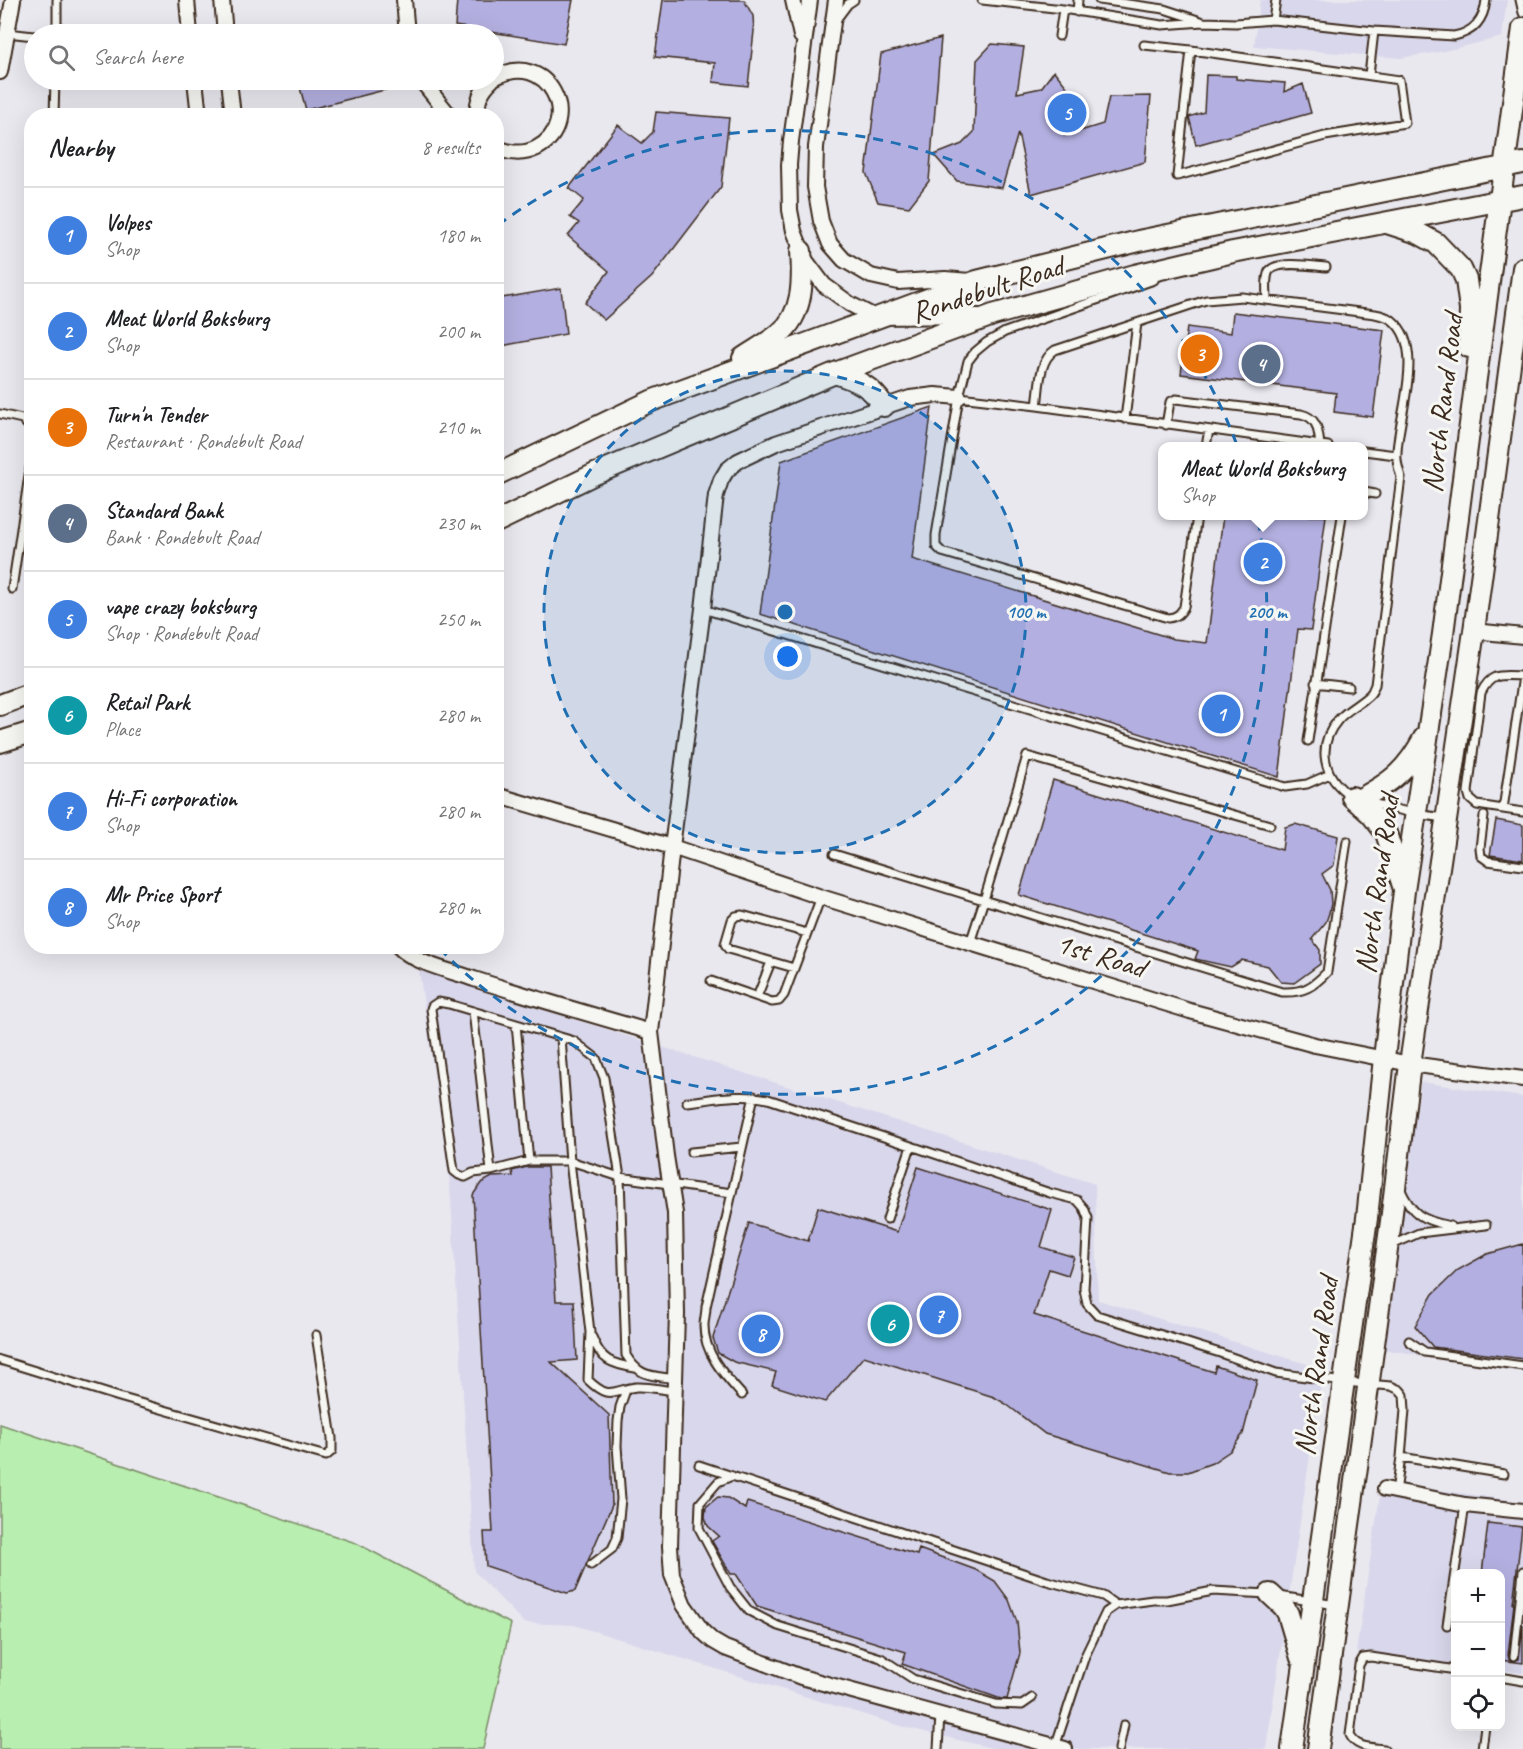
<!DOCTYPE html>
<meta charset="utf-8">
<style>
:root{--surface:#fff;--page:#f6f6f6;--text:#202124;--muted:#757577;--line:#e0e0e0;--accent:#ea580c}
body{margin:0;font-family:Caveat,sans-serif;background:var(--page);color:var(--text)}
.controls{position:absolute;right:18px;bottom:18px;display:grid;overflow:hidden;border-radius:12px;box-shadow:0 6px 24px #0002}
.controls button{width:54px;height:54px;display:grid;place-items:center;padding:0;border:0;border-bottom:2px solid var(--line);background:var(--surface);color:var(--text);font:30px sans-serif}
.you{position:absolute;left:788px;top:657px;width:21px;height:21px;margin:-15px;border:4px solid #fff;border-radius:50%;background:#1a73e8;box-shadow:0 0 0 9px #1a73e833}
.badge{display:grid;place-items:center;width:39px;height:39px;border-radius:50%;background:var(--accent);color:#fff;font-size:20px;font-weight:700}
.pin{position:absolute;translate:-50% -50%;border:3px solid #fff;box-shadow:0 2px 6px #0006}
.popup{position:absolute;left:1158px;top:442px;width:210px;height:78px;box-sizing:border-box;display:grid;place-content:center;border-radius:12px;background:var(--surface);filter:drop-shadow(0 2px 4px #0005);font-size:20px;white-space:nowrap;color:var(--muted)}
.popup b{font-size:22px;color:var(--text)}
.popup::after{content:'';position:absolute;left:50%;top:100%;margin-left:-12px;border:12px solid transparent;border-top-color:var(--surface)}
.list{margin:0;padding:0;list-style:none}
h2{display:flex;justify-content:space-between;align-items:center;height:78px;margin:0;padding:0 24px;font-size:26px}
h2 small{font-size:20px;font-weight:400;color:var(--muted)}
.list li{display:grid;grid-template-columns:39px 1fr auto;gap:18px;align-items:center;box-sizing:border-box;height:96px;padding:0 24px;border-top:2px solid var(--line)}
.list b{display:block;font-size:22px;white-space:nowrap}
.list p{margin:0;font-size:20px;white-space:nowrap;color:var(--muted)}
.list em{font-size:20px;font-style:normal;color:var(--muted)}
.icon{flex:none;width:33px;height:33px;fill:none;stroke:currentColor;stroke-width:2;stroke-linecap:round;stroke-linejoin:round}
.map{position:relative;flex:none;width:1523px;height:1749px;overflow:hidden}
.search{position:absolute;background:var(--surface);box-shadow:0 6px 24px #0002;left:24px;top:24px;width:480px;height:66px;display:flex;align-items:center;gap:15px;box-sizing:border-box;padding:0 21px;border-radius:33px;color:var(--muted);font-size:22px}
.panel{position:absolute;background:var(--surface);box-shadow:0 6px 24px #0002;left:24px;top:108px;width:480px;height:846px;border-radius:24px}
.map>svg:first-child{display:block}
</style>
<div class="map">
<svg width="1523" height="1749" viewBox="0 0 1523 1749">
<rect width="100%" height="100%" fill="#e9e8ef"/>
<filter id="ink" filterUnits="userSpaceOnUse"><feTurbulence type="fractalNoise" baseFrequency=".0167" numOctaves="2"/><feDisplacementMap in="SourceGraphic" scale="12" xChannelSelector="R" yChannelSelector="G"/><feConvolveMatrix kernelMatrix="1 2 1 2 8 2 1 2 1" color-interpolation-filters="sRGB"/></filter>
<g filter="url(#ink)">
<path fill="#d9d7eb" d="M1260 0H1507L1502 37 1440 52 1400 58 1254 46Z
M419 970 1095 1184 1098 1300 1323 1369 1266 1749H996L904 1727 574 1625 524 1623 474 1571 450 1184Z
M1421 1082 1523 1097V1370L1381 1349Z
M1382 1482 1523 1502V1673L1501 1670 1500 1574H1456L1455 1664 1356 1652Z"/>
<path fill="#b8eeaf" stroke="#7a8c66" stroke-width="1.5" d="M0 1424 356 1543 511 1624 483 1749H0Z"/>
<path fill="#b3b0e1" stroke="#3b2a1e" stroke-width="1.5" d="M457 0H573L564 44 455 26Z
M663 0H744L753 16 754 31 748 86 713 82 715 63 655 57Z
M941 38 929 181 909 207 878 202 866 173 881 54Z
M992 44 1024 47 1017 93 1041 88 1054 71 1067 87 1053 105 1064 136 1103 124 1109 97 1151 96 1145 162 1031 194 1018 133 1002 188 957 181 934 155 962 144 974 132 977 60Z
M1206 75 1236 76V79L1285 83 1284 92 1303 84 1311 113 1196 145 1189 117 1204 112Z
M298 80H407L408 84 306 110Z
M656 112 729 118 721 187 652 277 604 320 585 303 609 271 568 236 579 223 570 217 584 200 569 188 618 125 642 143 653 132Z
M561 288 566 334 496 347V299Z
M1233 312 1384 330 1373 417 1334 412 1336 393 1181 374 1187 327 1231 333Z
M932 407 912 559 1174 639 1207 643 1223 516H1326L1311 630 1298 629 1279 777 760 614 781 461Z
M1053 780 1282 850 1285 827 1295 824 1338 836 1334 865 1322 874 1330 890 1331 904 1329 913 1326 922 1312 939 1320 950V964L1294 983 1281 982 1268 966 1242 960 1231 967 1195 959 1198 951 1019 895Z
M1496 820 1523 825V860L1490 855Z
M527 1167H547L556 1301H574L577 1360 551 1362 609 1415 612 1505 575 1591 567 1593 486 1566 484 1532H493L473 1195 481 1183 492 1177 513 1176 512 1171Z
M918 1167 1052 1210 1041 1247 1074 1257 1068 1275 1049 1269 1034 1315 1214 1372 1216 1366 1257 1380 1243 1434 1230 1451 1212 1463 1188 1472H1170L1045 1434 1006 1404 994 1397 864 1356 825 1402 772 1385 776 1372 734 1362 718 1353 713 1338 749 1223 808 1241 818 1207 897 1232Z
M1523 1244V1359L1433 1347 1415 1326 1433 1294 1458 1270 1487 1254Z
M718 1497 728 1498 745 1509 747 1502 917 1555 919 1549 976 1570 995 1581 1009 1600 1017 1622 1020 1653 1007 1699H1001L902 1664 906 1652 757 1606 736 1574H731L712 1541 719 1536 708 1526 705 1517 706 1507Z
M1488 1523 1522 1527 1513 1604H1514L1508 1655 1509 1659 1513 1661 1519 1659 1523 1624V1663L1500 1660V1574H1482Z"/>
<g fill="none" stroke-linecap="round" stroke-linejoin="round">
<g stroke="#3b2a1e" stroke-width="11">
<path id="service" d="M57 0V34
M982 0 1063 9 1162 25 1203 22 1236 23 1273 20 1374 31 1454 36C1474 32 1484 20 1486 0
M1099 0 1164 9 1201 21
M1520 0 1523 13
M1077 12 1078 0
M836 20 848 4 854 0
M1273 20 1276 0
M7 33 34 36
M1059 36 1063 9
M1144 45 1191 50 1399 80 1405 123 1325 136 1177 176 1191 50
M1369 75 1374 31
M54 116 55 80
M1154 280 1005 332 987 342 975 352 968 361 959 397 936 535V546L942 552 1168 618C1177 617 1180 614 1184 607L1197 516
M1267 300C1267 292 1265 278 1269 271 1278 260 1313 266 1326 267
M959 397 1037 406 1328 446
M1037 406C1040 388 1038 361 1055 350L1206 300 1242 297 1375 314C1381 315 1387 317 1392 320 1427 348 1397 418 1397 454 1396 462 1399 470 1401 477L1375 685C1373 688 1373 691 1371 693 1364 702 1347 709 1338 720 1316 746 1323 778 1351 796
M0 414 22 419 32 430
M1125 419 1137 323
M1166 425 1170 402 1176 399 1301 414C1318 418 1318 430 1320 445
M1206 446 1209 430
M1364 451 1396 455
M1364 492 1375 494
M12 589 32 455
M703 609 1285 787 1307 784 1330 774
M1522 676C1501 675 1491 672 1481 693L1468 792 1470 799 1477 805 1523 812
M1315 683 1349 687
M1308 741 1342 516
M1367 802 1416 814 1444 818
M1503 809 1523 676
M1484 816 1480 848 1481 856 1488 861 1523 866
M834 854 1282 992C1303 993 1313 987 1327 972L1347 841
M970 943 984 900 1027 756 1270 825
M794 968 728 949 725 944 732 920 736 916 742 915 807 933
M711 981 772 1002 779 1001 784 995 821 897
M757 997 771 962
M438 1002 449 1004 574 1041 596 1058 604 1078 620 1177 570 1161H529L491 1171 473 1173 465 1177 459 1175 454 1171 431 1009 432 1006Z
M473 1011 491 1171
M516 1024 529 1161
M561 1038 570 1161 590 1332 588 1380C610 1401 612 1390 636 1387 648 1386 663 1390 675 1391
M687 1102C714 1099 741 1093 768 1099L911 1146
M691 1152 742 1147
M1400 1188C1412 1215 1422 1220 1450 1226
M887 1219 911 1146 1050 1193 1077 1200 1084 1208 1088 1218 1084 1289 1087 1304 1097 1315 1220 1353 1276 1373 1344 1382 1391 1386 1400 1390 1404 1395 1405 1410 1401 1457 1504 1474
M1392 1245 1419 1233 1486 1225
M592 1337C601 1361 612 1364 635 1368
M1409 1341 1425 1352 1523 1366
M0 1360 119 1397 326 1456 332 1451V1438L316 1335
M676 1379C651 1375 640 1378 626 1355L620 1177 732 1193
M742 1395C725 1376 704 1354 704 1326 704 1320 706 1313 706 1307L754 1096
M699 1465 1047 1581 1103 1596 1116 1605
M732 1476 718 1482 700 1503 699 1528 730 1587 749 1611 778 1626 881 1658 913 1679 996 1704 1022 1705 1032 1698
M1396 1492 1401 1457
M591 1565 612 1549 617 1538 621 1499 617 1446 618 1421 620 1407 626 1390
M1279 1596 1336 1605
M1447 1625 1465 1505
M1514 1656 1523 1571
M1500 1677 1523 1681
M1055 1747 1085 1656 1106 1612 1116 1605 1153 1600H1167L1213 1591 1268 1594
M938 1749 940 1715
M1119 1749 1124 1725
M1384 1749C1370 1747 1356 1748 1350 1735L1359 1665 1363 1658 1371 1657 1456 1670
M1482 1749 1485 1726"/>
</g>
<g stroke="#3b2a1e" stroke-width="18">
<path id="minor" d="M187 0 190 34
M222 0 225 34
M404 0 407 34
M793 0 801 36
M810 0 791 141 789 165 790 210 794 231 806 261 824 285 850 304 875 317 978 316
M836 0 816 147 815 187 821 221 830 244 844 260 871 276 898 282 945 279 970 281
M0 72 13 0
M494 78C548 47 584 123 537 148 523 155 510 154 496 147
M195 80 199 116
M229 80 233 116
M421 80 450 116
M477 116C477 100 481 90 492 80
M959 397 935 395 910 398 776 443 738 461 727 470 721 480 716 495 703 609 672 847 651 1032 666 1156 675 1213 677 1314 670 1546 672 1575 684 1605 703 1632 713 1641 725 1648 801 1677 1065 1749
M1474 631 1523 636
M496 795 672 847 821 897 1190 1011 1315 1045 1410 1064 1523 1079
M398 946C415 964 452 971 474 979 533 998 592 1015 651 1032
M1385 1489 1465 1505 1523 1511"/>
</g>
<g stroke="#3b2a1e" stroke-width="24">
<path id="secondary" d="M1387 223 1418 233 1436 243 1461 269 1466 280 1470 309 1469 347
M743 358C755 350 768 343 779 334 804 314 803 279 801 251
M835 373C858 381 870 385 884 406
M496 475 651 401 977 281 1143 240 1523 163
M496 522 595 474 835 373 993 315 1135 275 1233 252 1523 196
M0 705 32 693
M0 742 32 732
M1352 797 1371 814 1386 833 1403 886
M1360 799C1392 782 1407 770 1424 738
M1270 1594 1284 1607 1288 1614 1301 1658
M1292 1749 1367 1218 1384 1058 1404 891 1443 634 1473 401 1523 28
M1318 1749 1391 1221 1410 1064 1474 631 1523 268"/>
</g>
<use href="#service" stroke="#f6f6f2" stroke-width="7"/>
<use href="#minor" stroke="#f6f6f2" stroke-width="14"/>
<use href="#secondary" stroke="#f6f6f2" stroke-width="20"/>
</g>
</g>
<circle cx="785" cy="612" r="241" fill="#1f6fb2" fill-opacity=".12"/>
<g fill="none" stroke="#1f6fb2" stroke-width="3" stroke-dasharray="10 8">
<circle cx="785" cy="612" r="241"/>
<path d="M498 225A482 482 0 1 1 438 947"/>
</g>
<g text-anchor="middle" stroke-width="6" stroke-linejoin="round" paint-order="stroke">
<g font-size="30" fill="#3b2a1e" stroke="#f6f6f2">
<text transform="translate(987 289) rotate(-18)" y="10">Rondebult Road</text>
<text transform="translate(1442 403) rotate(-83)" y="10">North Rand Road</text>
<text transform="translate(1377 884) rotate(-82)" y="10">North Rand Road</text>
<text transform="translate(1101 955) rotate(17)" y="10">1st Road</text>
<text transform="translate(1316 1366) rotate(-82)" y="10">North Rand Road</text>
</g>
</g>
<circle cx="785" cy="612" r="9" fill="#1f6fb2" stroke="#f6f6f2" stroke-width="3"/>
<g font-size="18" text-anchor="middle" font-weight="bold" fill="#1f6fb2" stroke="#f6f6f2" stroke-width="6" stroke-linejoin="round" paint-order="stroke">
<text x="1026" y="618">100 m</text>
<text x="1267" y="618">200 m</text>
</g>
</svg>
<div class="controls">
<button>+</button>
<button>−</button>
<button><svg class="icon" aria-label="locate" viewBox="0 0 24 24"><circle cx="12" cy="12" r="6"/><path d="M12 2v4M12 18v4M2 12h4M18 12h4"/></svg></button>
</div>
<div class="you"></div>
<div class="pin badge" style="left:1221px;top:714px;background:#3f7fe0">1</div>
<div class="pin badge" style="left:1263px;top:562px;background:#3f7fe0">2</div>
<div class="popup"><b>Meat World Boksburg</b>Shop</div>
<div class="pin badge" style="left:1200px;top:354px;background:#e8710a">3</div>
<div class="pin badge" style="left:1261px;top:364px;background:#5c6f8a">4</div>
<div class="pin badge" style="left:1067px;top:113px;background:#3f7fe0">5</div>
<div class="pin badge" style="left:890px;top:1324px;background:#0f9aa8">6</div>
<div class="pin badge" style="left:939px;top:1315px;background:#3f7fe0">7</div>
<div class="pin badge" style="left:761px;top:1334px;background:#3f7fe0">8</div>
<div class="search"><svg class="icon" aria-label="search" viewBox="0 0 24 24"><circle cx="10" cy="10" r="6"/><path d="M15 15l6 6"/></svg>Search here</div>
<section class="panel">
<h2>Nearby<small>8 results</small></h2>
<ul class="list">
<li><span class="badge" style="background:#3f7fe0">1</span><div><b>Volpes</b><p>Shop</p></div><em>180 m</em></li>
<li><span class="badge" style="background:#3f7fe0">2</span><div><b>Meat World Boksburg</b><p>Shop</p></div><em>200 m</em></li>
<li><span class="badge" style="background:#e8710a">3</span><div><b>Turn'n Tender</b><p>Restaurant · Rondebult Road</p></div><em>210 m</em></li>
<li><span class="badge" style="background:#5c6f8a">4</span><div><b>Standard Bank</b><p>Bank · Rondebult Road</p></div><em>230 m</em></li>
<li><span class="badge" style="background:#3f7fe0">5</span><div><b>vape crazy boksburg</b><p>Shop · Rondebult Road</p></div><em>250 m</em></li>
<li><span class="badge" style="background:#0f9aa8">6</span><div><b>Retail Park</b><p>Place</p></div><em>280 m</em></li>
<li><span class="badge" style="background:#3f7fe0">7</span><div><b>Hi-Fi corporation</b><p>Shop</p></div><em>280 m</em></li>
<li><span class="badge" style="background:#3f7fe0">8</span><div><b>Mr Price Sport</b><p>Shop</p></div><em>280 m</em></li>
</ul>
</section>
</div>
